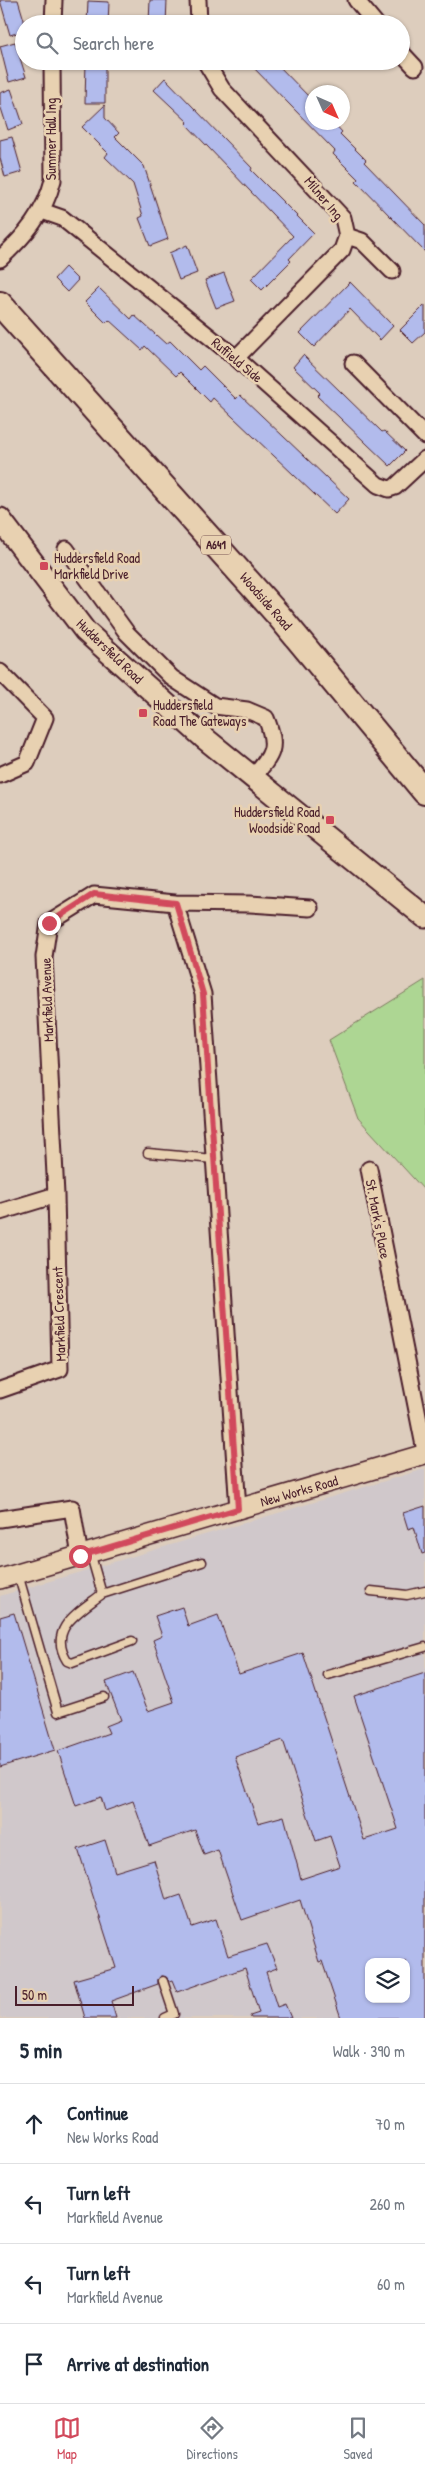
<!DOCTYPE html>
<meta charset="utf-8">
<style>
:root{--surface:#fff;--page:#f2f2f3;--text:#1f2937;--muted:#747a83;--line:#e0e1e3;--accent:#d1495b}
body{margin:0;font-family:"Patrick Hand",sans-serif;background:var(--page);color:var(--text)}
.controls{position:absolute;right:15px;bottom:15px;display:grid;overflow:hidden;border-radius:10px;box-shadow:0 1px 4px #0004}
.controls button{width:45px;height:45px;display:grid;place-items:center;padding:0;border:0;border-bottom:1px solid var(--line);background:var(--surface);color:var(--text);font:25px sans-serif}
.compass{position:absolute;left:305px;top:85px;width:45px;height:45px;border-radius:50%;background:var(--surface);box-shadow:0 1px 4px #0004;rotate:135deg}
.scale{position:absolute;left:15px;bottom:12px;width:119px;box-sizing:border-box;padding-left:5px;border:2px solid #4a1f2b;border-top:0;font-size:14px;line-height:18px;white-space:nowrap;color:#4a1f2b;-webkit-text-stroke:4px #e8d1b1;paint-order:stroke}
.stop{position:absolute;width:15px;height:15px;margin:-11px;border:4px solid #d1495b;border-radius:50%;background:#fff}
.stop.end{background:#d1495b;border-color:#fff;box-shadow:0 1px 5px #0008}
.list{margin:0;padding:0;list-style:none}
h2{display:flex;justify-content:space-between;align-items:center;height:65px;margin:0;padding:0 20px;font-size:21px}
h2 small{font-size:16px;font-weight:400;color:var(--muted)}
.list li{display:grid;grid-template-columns:32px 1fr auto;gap:15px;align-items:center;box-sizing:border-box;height:80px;padding:0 20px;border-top:1px solid var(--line)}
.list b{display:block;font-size:19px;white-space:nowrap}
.list p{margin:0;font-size:16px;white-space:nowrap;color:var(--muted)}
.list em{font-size:16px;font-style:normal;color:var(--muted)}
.icon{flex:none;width:28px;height:28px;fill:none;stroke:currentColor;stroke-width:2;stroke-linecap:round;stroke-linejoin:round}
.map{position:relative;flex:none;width:425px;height:2018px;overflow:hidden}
.search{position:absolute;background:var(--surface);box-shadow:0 1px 4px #0004;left:15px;right:15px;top:15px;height:55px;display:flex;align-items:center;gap:12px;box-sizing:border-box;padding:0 18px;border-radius:28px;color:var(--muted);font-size:19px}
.sheet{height:385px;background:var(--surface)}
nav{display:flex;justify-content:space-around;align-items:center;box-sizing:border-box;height:70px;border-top:1px solid var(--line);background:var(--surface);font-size:14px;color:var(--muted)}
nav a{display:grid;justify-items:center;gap:2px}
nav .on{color:var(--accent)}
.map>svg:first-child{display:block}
</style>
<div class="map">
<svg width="425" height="2018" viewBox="0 0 425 2018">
<rect width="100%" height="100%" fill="#ddcdbd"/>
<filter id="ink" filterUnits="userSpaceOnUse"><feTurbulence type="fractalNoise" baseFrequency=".02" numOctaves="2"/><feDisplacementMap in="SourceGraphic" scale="10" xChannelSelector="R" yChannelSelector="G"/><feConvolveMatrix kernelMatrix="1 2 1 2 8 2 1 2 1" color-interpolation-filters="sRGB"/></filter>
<g filter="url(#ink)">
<path fill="#d0c8cb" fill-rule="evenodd" d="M425 1469V2018H0V1596ZM369 1962H406V1999H369Z"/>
<path fill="#add693" stroke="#7c7a5f" d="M425 980V1191L358 1118 329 1040Z"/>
<path fill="#b2bbec" stroke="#4a1f2b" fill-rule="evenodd" d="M0 0H18L24 20V31L10 35Z
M150 0H167L166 24 149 23Z
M88 1 109 2 108 24H87Z
M15 42 26 77 9 82 0 46Z
M86 61H105V103H85Z
M247 61H274L312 100V122H333L342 132 340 134 366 160 364 162 425 225V252L356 181 358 179 333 154 335 151Z
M165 78 252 168 251 170 314 233 289 259 291 261 262 290 251 279 293 236 186 124 188 122 154 90Z
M11 89 23 124 8 130 0 105V93Z
M105 105V118L119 133 115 137 144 166 168 239 150 246 139 218 143 216 133 184 105 157 108 153 82 127Z
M12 137 22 172 5 177 0 158V140Z
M187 245 197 273 179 280 169 253Z
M65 267 78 280 67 292 54 279Z
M224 273 235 301 216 308 205 280Z
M350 282 393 326 380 340 350 309 314 347 300 333Z
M99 288 131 319 134 315 166 344 170 341 199 370 203 366 236 399 240 395 349 499 335 514 213 398 210 402 180 372 176 376 145 346 142 350 109 320 106 323 85 302Z
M425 305V332L413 343 400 330Z
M303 355 382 432 384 431 405 451 390 466 317 396 320 393 293 367Z
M425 1506V1553L422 1554 414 1527 408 1529 403 1513Z
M182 1607 188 1626 218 1615 239 1674 303 1653 364 1840 398 1829 354 1696 425 1673V2018H341L322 1961 319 1962 300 1900 242 1920 218 1850 204 1855 195 1830 149 1846 133 1801 105 1811 101 1797 76 1806 58 1751 109 1733 106 1726 121 1720 106 1682 133 1672 148 1711 174 1702 153 1640 162 1636 155 1616ZM283 1740 316 1841 330 1836 340 1866 301 1879 284 1816 258 1823 235 1757ZM369 1962H406V1999H369Z
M14 1613 55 1750 0 1767V1617Z
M105 1840 115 1872 154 1860 166 1900 181 1895 192 1927 216 1919 228 1956 267 1944 277 1968 266 1972 277 2007 285 2004 291 2018H251L250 2016 259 2013 245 1968 177 1992 172 1980 169 1981 166 1977 162 1976 158 1979V1984L111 2001 116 2018H85L74 1980 116 1968 78 1849Z"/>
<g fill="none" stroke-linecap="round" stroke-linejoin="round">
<g stroke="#4a1f2b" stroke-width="11">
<path id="service" d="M148 1153 214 1159
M90 1552 102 1594 202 1562
M18 1574 58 1712 104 1697
M371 1591 407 1595 425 1591
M102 1594C79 1612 47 1628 67 1661L72 1663 132 1641
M328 1675 425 1647
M163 1981 174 2014 165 2018"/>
</g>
<g stroke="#4a1f2b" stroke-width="19">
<path id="minor" d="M198 0 199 24
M356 0 376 24
M53 24 54 0
M401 52 415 67
M205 61 222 89 343 218 347 236 342 250 236 358
M42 211 62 218 236 358 378 485 389 489 395 487 425 459
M347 236 362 241 392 271
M0 259C25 236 45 213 53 180L52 61
M353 363 425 436
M66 549 127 633 172 678 215 706 247 710 266 718C278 748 273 754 253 777
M0 672 45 718 27 763 0 775
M175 903 250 904 310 908
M369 1169 425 1451
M0 1212 56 1195 44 957 49 923 94 895 175 903 203 994 238 1509
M0 1390 60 1369 56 1195
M0 1519 72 1508 80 1556"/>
</g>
<g stroke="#4a1f2b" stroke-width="22">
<path id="tertiary" d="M0 1579 425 1454"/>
</g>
<g stroke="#4a1f2b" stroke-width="25">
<path id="secondary" d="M0 519 85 631 203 737 425 917"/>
</g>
<g stroke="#4a1f2b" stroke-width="28">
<path id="primary" d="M0 304 279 616 425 792"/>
</g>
<use href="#service" stroke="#e8d1b1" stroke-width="8"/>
<use href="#minor" stroke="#e8d1b1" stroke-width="15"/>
<use href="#tertiary" stroke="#e8d1b1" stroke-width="19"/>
<use href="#secondary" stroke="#e8d1b1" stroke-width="21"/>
<use href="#primary" stroke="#e8d1b1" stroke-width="24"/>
</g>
</g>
<g fill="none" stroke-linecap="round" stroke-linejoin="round" filter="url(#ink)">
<path stroke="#d1495b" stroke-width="6" d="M49 923 94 894 176 903 203 994 238 1509 80 1556"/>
</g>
<g fill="#d1495b" stroke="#e8d1b1" stroke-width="2">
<rect x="39" y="561" width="10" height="10" rx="2.5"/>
<rect x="138" y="708" width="10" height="10" rx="2.5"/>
<rect x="325" y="815" width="10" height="10" rx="2.5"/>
</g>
<g text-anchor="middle" stroke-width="5" stroke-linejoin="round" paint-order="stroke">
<rect fill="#e8d1b1" stroke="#795453" stroke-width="1" x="201" y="535.5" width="30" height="19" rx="4"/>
<g font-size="12" font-weight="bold" fill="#4a1f2b">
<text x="216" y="549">A641</text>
</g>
<g font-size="14" fill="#4a1f2b" stroke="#e8d1b1">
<text transform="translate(51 139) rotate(-90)" y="5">Summer Hall Ing</text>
<text transform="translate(324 198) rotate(50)" y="5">Milner Ing</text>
<text transform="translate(237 360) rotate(40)" y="5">Ruffield Side</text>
<text transform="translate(266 601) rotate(49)" y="5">Woodside Road</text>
<text transform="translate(110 651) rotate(44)" y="5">Huddersfield Road</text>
<text transform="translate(47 1000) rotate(-92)" y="5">Markfield Avenue</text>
<text transform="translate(378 1219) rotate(79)" y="5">St. Mark's Place</text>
<text transform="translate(59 1314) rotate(-92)" y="5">Markfield Crescent</text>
<text transform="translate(299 1491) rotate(-16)" y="5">New Works Road</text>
</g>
<g font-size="14" fill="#4a1f2b" stroke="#e8d1b1" text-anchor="start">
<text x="54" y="563">Huddersfield Road<tspan x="54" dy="16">Markfield Drive</tspan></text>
<text x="153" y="710">Huddersfield<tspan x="153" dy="16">Road The Gateways</tspan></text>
<text x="320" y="817" text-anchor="end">Huddersfield Road<tspan x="320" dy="16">Woodside Road</tspan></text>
</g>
</g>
</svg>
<div class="controls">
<button><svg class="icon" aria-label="layers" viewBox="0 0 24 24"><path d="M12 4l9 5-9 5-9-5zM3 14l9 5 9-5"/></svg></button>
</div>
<svg class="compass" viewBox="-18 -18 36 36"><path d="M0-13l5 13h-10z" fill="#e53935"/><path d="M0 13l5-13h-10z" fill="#747a83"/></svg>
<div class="scale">50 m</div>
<div class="stop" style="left:80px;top:1556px"></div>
<div class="stop end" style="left:49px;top:923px"></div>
<div class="search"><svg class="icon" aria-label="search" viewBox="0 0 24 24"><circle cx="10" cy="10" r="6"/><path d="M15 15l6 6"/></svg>Search here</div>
</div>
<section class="sheet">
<h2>5 min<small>Walk · 390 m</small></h2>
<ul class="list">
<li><svg class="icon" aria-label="ahead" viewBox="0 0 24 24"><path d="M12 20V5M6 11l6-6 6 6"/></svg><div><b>Continue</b><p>New Works Road</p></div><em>70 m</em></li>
<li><svg class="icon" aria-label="left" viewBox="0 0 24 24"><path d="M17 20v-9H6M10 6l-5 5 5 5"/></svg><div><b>Turn left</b><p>Markfield Avenue</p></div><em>260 m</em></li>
<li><svg class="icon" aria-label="left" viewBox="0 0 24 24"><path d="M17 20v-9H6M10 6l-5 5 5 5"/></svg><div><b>Turn left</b><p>Markfield Avenue</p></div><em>60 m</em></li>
<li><svg class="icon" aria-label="arrive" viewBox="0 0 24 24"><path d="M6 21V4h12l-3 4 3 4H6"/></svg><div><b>Arrive at destination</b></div></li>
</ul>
</section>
<nav>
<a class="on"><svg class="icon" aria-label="map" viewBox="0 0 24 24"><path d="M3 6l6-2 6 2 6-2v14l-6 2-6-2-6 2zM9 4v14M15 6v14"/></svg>Map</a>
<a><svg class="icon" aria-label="directions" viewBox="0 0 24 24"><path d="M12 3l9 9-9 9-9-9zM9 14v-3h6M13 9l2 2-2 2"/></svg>Directions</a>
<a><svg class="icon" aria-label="saved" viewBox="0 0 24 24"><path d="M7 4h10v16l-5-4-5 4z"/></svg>Saved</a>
</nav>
